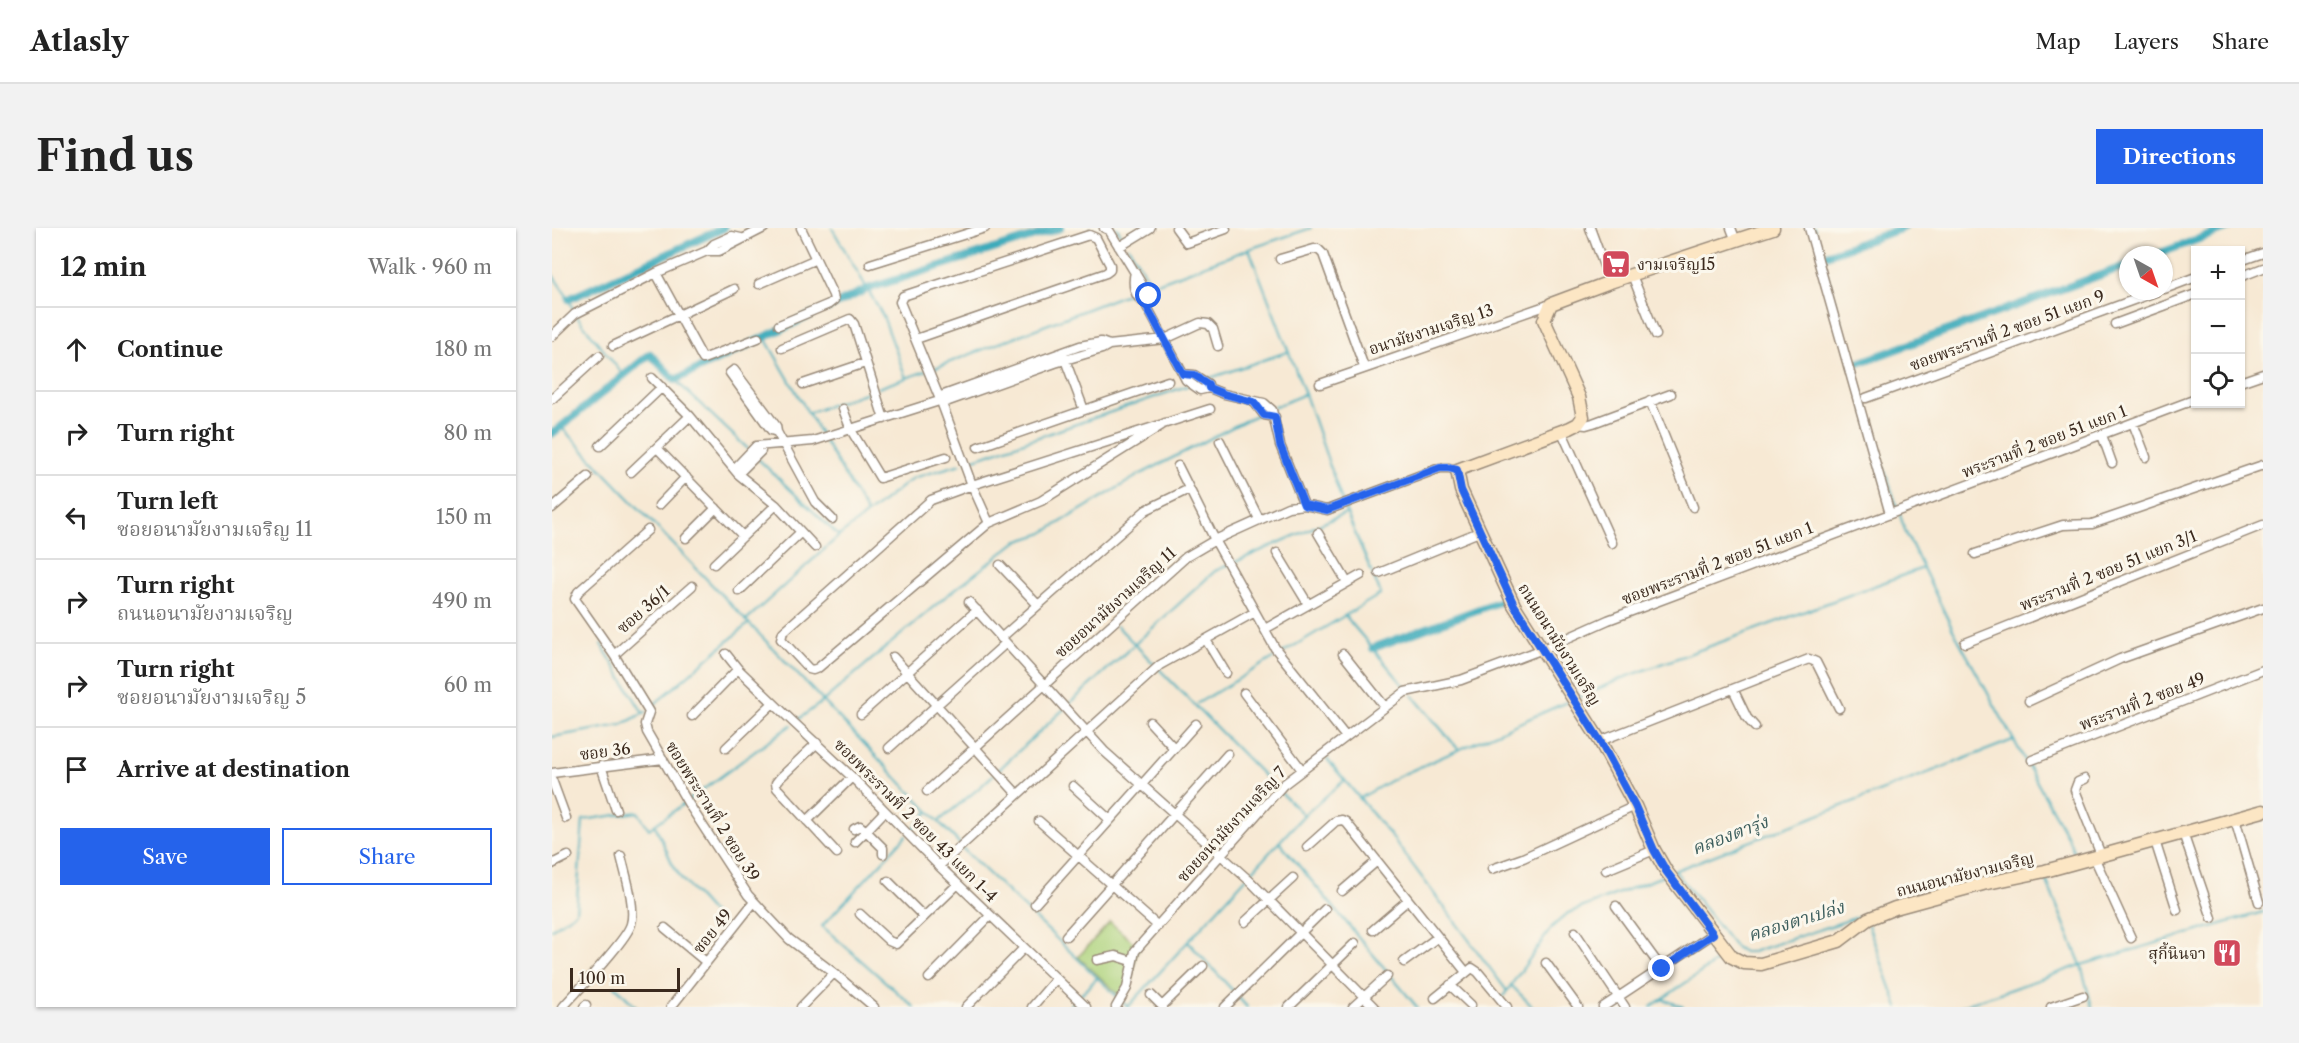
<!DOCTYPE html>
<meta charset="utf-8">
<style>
:root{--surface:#fff;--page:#f2f2f2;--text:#222;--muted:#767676;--line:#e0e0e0;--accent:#2563eb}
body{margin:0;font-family:"Libre Caslon Text","Noto Serif Thai",serif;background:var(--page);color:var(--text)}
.controls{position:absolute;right:18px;top:18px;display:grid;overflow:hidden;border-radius:0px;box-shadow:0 2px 4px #0004}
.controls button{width:54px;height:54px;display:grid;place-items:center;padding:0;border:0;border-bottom:2px solid var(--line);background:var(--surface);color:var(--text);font:30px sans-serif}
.compass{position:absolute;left:1567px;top:18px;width:54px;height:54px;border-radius:50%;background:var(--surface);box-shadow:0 2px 4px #0004;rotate:140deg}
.scale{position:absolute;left:18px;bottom:15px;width:110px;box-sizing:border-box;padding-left:6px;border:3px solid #3b2a1e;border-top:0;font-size:16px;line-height:21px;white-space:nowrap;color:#3b2a1e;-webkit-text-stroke:4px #fbf7ec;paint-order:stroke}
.stop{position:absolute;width:18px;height:18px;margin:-14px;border:4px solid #2563eb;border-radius:50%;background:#fff}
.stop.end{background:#2563eb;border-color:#fff;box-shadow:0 2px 6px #0008}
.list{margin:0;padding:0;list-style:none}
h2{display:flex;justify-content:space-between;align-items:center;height:78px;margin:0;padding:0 24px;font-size:26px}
h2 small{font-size:20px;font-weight:400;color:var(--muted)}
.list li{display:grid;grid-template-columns:39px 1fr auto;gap:18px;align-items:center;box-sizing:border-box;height:84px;padding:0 24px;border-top:2px solid var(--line)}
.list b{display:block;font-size:22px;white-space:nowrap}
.list p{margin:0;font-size:20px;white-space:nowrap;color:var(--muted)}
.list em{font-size:20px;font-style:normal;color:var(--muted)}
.actions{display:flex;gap:12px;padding:18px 24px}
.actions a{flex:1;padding:14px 0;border:2px solid var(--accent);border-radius:0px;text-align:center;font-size:21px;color:var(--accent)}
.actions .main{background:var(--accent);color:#fff}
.icon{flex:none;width:33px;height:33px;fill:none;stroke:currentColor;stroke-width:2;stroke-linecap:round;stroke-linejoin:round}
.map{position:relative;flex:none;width:1711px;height:779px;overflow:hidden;border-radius:0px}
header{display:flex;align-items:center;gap:36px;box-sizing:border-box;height:84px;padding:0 30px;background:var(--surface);border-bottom:2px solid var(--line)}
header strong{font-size:28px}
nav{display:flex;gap:33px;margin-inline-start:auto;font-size:21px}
.intro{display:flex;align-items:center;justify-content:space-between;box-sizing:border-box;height:144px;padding:0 36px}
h1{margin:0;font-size:42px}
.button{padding:15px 27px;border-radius:0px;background:var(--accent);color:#fff;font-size:21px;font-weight:700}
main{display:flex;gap:36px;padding:0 36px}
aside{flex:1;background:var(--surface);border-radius:0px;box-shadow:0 2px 4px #0004}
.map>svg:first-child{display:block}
</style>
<header>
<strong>Atlasly</strong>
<nav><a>Map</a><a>Layers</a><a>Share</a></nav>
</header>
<div class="intro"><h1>Find us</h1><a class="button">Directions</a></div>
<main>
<aside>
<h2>12 min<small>Walk · 960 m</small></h2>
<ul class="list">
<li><svg class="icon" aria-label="ahead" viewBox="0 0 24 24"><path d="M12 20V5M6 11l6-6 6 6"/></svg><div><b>Continue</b></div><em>180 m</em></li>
<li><svg class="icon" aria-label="right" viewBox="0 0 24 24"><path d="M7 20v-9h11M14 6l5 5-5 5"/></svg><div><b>Turn right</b></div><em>80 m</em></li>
<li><svg class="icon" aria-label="left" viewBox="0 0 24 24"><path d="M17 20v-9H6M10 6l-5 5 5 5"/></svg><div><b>Turn left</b><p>ซอยอนามัยงามเจริญ 11</p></div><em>150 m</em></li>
<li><svg class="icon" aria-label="right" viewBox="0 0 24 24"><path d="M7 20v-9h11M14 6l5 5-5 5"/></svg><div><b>Turn right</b><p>ถนนอนามัยงามเจริญ</p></div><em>490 m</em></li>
<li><svg class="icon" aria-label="right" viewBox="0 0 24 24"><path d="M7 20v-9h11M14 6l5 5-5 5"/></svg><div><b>Turn right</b><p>ซอยอนามัยงามเจริญ 5</p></div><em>60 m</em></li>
<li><svg class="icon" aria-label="arrive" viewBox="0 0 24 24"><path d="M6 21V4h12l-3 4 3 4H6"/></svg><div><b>Arrive at destination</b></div></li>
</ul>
<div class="actions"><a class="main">Save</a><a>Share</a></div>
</aside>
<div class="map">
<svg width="1711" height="779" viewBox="0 0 1711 779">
<rect width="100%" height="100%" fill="#fbf7ec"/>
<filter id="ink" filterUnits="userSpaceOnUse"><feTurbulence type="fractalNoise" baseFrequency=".0167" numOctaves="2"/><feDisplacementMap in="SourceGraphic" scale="12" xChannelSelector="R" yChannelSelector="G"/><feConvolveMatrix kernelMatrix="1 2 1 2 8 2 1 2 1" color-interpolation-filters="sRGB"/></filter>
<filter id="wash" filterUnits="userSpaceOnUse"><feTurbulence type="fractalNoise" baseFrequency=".008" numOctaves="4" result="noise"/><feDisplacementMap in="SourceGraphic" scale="24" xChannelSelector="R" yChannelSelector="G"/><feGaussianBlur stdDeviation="1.35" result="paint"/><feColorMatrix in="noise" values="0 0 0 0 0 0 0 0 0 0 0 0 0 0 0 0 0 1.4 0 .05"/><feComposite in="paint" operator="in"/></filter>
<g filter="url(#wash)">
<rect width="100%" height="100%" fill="#f7e9d4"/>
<path fill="#aed37d" stroke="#747e4e" stroke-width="1.5" d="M558 694 588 720 585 724 579 754 567 767 526 729Z"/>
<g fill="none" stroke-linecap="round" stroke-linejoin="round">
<path stroke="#3dabbb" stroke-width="2" d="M280 0 331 88 354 150 326 160
M565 0 573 13
M1262 0 1320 205 1354 305 1401 402 1517 612 1522 625
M576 18 600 57 697 21 753 166 790 273
M697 21 759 0
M0 46 17 71 23 86 72 148
M213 110 269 207
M380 141 590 60
M354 150 374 143
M655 151 735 124
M123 152 196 221
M722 179 753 166
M256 185 321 162
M9 199 408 616
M272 212 315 285
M204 229 287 308
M414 234 635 158
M794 389 854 460
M193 393 287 308 361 250 409 236
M565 398 603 437
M49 416 91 485
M730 425 829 366 792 279
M607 441 725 561
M860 467 907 522
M1025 470 1071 450 1371 340
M646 475 725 428
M516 477 663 343 794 285
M98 480 196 396
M244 493 270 474 393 369 464 314 489 306 587 247 708 185
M0 509 69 497 94 484
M775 531 839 608 955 763
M729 565 752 587
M808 570 845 549 1017 473
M137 572 239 497
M387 593 427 560 512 481
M103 597 120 635 129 650 173 699
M358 604 376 584
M354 608 270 698 362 779
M727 614 865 779
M411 621 576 779
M1119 644 1461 512
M1124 644 1183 719 1191 724H1200L1312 687 1313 689
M1493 649 1529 737 1540 779
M1316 697 1346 779
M0 701 24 684 31 592 86 584 97 601 133 575
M636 714 683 765
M959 757 981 779
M63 758 84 779
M686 769 695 779
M950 770 1000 699 1016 685 1111 648
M1110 771 1174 727
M517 779 545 750
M576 779 752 587 793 552
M1099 779 1110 771 1131 779
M1407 779 1529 737 1711 684"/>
<path stroke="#3dabbb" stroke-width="8" d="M1603 27 1677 0
M1271 28 1351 0
M17 71 172 0
M276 80 315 61 508 0
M1301 137 1576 37
M0 206 98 126 123 152 259 87
M821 420 949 373"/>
</g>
</g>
<g filter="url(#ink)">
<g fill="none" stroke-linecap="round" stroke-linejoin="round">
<g stroke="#998a79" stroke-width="11">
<path id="street" d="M552 0 557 2 597 68 593 75
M624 0 635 15 674 1
M1038 0 1058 54
M1179 0 1184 13
M1257 0 1338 286
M567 19 598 0
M155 23H167L212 0
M728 31 762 21H766L771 26 812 139
M1688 33 1711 25
M318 36 433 0
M583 44C580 56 582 69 593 75L631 146 642 147 656 156 657 160 672 166 712 175 720 182 728 217 752 277
M104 45 151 131 206 110
M1080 47 1104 107
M1688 49 1711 40
M207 56 264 31
M1612 61 1644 49
M1563 96 1644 66
M227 97 277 76 282 72 281 67 249 0
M0 108 23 86 104 45 155 23 162 16 180 8 189 10
M364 111 554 45 558 42V37L544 10 537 7 351 68 348 74 387 169
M61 118 182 61
M230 120 298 91 302 96 332 191
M512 129 532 182
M182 142 224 198 225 204 263 274 280 291
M182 142 178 145 219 202 225 204
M631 146 634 152 648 162 657 160
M100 150 138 188 186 246 224 277 263 319
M1688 154 1711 146
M251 156 313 135
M768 156 999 76
M389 168 528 118 549 114 557 117 613 111 648 95 656 96 661 101 666 118
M1314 170 1606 63
M0 171 47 128
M1098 173 1141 279
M702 174 712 187 723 189
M391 175 503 135 550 121 557 117
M390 176 420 257 658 181
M291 181 299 202 328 250 394 229
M1581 195 1594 229
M1026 196 1034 197 1041 195 1119 166
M1010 204 1060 315
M1550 207 1560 235
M668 213 707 291
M48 218 110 159
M426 219 616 153
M105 220 191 308
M626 238 663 312 723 420 794 509
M182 241 204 218 261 213 384 174
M79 244 138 188
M186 246 209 223V218
M107 277 134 249
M0 280 36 249
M437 295 266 440 261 442 257 441 229 411 231 404 379 272 420 257 437 295 489 273 613 195
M96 302 26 364 23 371 62 427 97 484 93 496 95 504 136 575 196 667 237 711 282 745 322 779
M766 305 795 354
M134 310 164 280
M725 325 756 376
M1423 326 1511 297 1540 296 1711 237
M162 336 224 277
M448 337 486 377
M827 345 927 304
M187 363 249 304
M417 374 552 523 699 654 822 779
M713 401 809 347
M449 410 594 282 637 261
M654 412 674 445
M1413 415 1711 297
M174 426 186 441 239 492 300 549 387 638 534 779
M791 426 833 479
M62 427 140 358
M341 429 465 566
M1181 461 1195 490 1203 499
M692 465 750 542
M1477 473 1568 431 1711 380
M309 486 425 382
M140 488 186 441
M598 494 622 520
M1048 513 1257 431 1264 434 1287 480
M265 515 228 550 224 555 225 560 285 625
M174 520 221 475
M337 520 454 415
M1480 532 1711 442
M49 538 64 582
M0 545 111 531
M1533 551 1526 554 1523 562 1549 627
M0 552 14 590
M521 558 557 591
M375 563 634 329 663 312 736 279 752 277 775 282 888 240H897L905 242
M1683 591 1707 674
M255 593 300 549
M487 593 606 698
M302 601 308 598 314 603 303 614
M1631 605 1660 690
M1603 613 1625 682
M755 619 784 593 790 592 794 594 914 744
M331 626V620L314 603 333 583
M1542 629 1579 710
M0 636 16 628
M387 638 608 437 703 384
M940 641 971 630 1083 578
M1054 642 1102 622
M336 653 372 689
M790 663 825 633
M483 676 644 496
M1064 678 1110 741
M308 686 337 713 344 716 406 656
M693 694 741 650
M113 700 154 734
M821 702 856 672
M1023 704 1073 779
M514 708 676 526
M545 732 564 728 580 733
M852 734 886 709
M994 735 1026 779
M377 750 438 688
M898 757 919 777
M599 767 611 779
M883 770 920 740 926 744 955 779
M610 778 651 738
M11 779C25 763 75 712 79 696 84 679 73 645 69 628
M32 779 34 777
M119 779 202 674
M249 779 282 745
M414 779 472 720
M480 779 504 751
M564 779 575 760 583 723 731 557 853 464 909 452 991 421 1056 392 1644 171
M673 779 773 681
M737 779 803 715
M801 779 835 748
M1051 779 1161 706
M1499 779 1531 768"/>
</g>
<g stroke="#998a79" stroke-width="15">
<path id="secondary" d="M1221 0 1058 54 999 76 992 92 1027 169 1031 189 1026 196 1018 200 905 242 909 262 962 377 1048 513 1083 578 1102 622 1114 643 1180 729 1192 735 1209 736 1287 713 1316 691 1343 680 1431 656 1493 643 1711 583"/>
</g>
<use href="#street" stroke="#fff" stroke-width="8"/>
<use href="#secondary" stroke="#fce6c4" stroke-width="12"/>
</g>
</g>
<g fill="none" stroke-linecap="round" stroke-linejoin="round" filter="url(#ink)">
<path stroke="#2563eb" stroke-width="8" d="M597 68 593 75 631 146 642 147 656 156 657 160 672 166 702 174 712 187 723 189 728 217 752 277 775 282 888 240H897L905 242 909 262 962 377 1048 513 1083 578 1102 622 1114 643 1161 706 1110 741"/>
</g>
<defs>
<g id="supermarket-square" transform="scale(1.5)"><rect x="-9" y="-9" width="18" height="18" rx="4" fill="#d1495b" stroke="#fbf7ec"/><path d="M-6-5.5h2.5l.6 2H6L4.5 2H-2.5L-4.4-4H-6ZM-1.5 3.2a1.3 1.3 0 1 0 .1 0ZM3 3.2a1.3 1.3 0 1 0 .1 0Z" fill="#fff"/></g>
<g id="restaurant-square" transform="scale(1.5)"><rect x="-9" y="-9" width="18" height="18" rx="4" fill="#d1495b" stroke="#fbf7ec"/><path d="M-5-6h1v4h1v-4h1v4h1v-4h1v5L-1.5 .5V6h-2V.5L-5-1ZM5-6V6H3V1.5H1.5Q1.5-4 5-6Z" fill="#fff"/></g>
</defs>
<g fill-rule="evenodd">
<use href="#supermarket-square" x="1064" y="36"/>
<use href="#restaurant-square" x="1675" y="725"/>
</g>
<g text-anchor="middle" stroke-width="6" stroke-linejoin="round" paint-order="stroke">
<g font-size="16" fill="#3b2a1e" stroke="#fbf7ec" text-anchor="start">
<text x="1085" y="42">งามเจริญ15</text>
<text x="1654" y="731" text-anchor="end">สุกี้นินจา</text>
</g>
<g font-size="16" fill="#3b2a1e" stroke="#fbf7ec">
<text transform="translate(879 101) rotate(-18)" y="6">อนามัยงามเจริญ 13</text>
<text transform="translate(1455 102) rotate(-20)" y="6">ซอยพระรามที่ 2 ซอย 51 แยก 9</text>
<text transform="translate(1492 213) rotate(-21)" y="6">พระรามที่ 2 ซอย 51 แยก 1</text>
<text transform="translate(1165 335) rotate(-21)" y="6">ซอยพระรามที่ 2 ซอย 51 แยก 1</text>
<text transform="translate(1556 342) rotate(-22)" y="6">พระรามที่ 2 ซอย 51 แยก 3/1</text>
<text transform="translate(563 374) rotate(-42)" y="6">ซอยอนามัยงามเจริญ 11</text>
<text transform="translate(91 381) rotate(-41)" y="6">ซอย 36/1</text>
<text transform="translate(1008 416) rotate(58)" y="6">ถนนอนามัยงามเจริญ</text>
<text transform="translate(1590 473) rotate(-21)" y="6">พระรามที่ 2 ซอย 49</text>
<text transform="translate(53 523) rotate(-7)" y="6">ซอย 36</text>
<text transform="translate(161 583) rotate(58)" y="6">ซอยพระรามที่ 2 ซอย 39</text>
<text transform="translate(364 592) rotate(45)" y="6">ซอยพระรามที่ 2 ซอย 43 แยก 1-4</text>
<text transform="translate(679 596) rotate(-47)" y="6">ซอยอนามัยงามเจริญ 7</text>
<text transform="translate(1413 646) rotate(-14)" y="6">ถนนอนามัยงามเจริญ</text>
<text transform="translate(160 703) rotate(-51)" y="6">ซอย 49</text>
</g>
<g font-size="18" font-style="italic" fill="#3c5e5d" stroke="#fbf7ec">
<text transform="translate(1178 607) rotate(-21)" y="6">คลองตารุ่ง</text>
<text transform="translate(1244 693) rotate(-17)" y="6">คลองตาเปล่ง</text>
</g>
</g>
</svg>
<div class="controls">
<button>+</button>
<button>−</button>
<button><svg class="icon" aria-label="locate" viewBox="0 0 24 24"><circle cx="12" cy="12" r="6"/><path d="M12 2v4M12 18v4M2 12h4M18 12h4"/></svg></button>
</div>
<svg class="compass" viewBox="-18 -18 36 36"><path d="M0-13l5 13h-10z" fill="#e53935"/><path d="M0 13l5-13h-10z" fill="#767676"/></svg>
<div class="scale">100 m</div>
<div class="stop" style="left:597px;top:68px"></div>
<div class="stop end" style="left:1110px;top:741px"></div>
</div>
</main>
